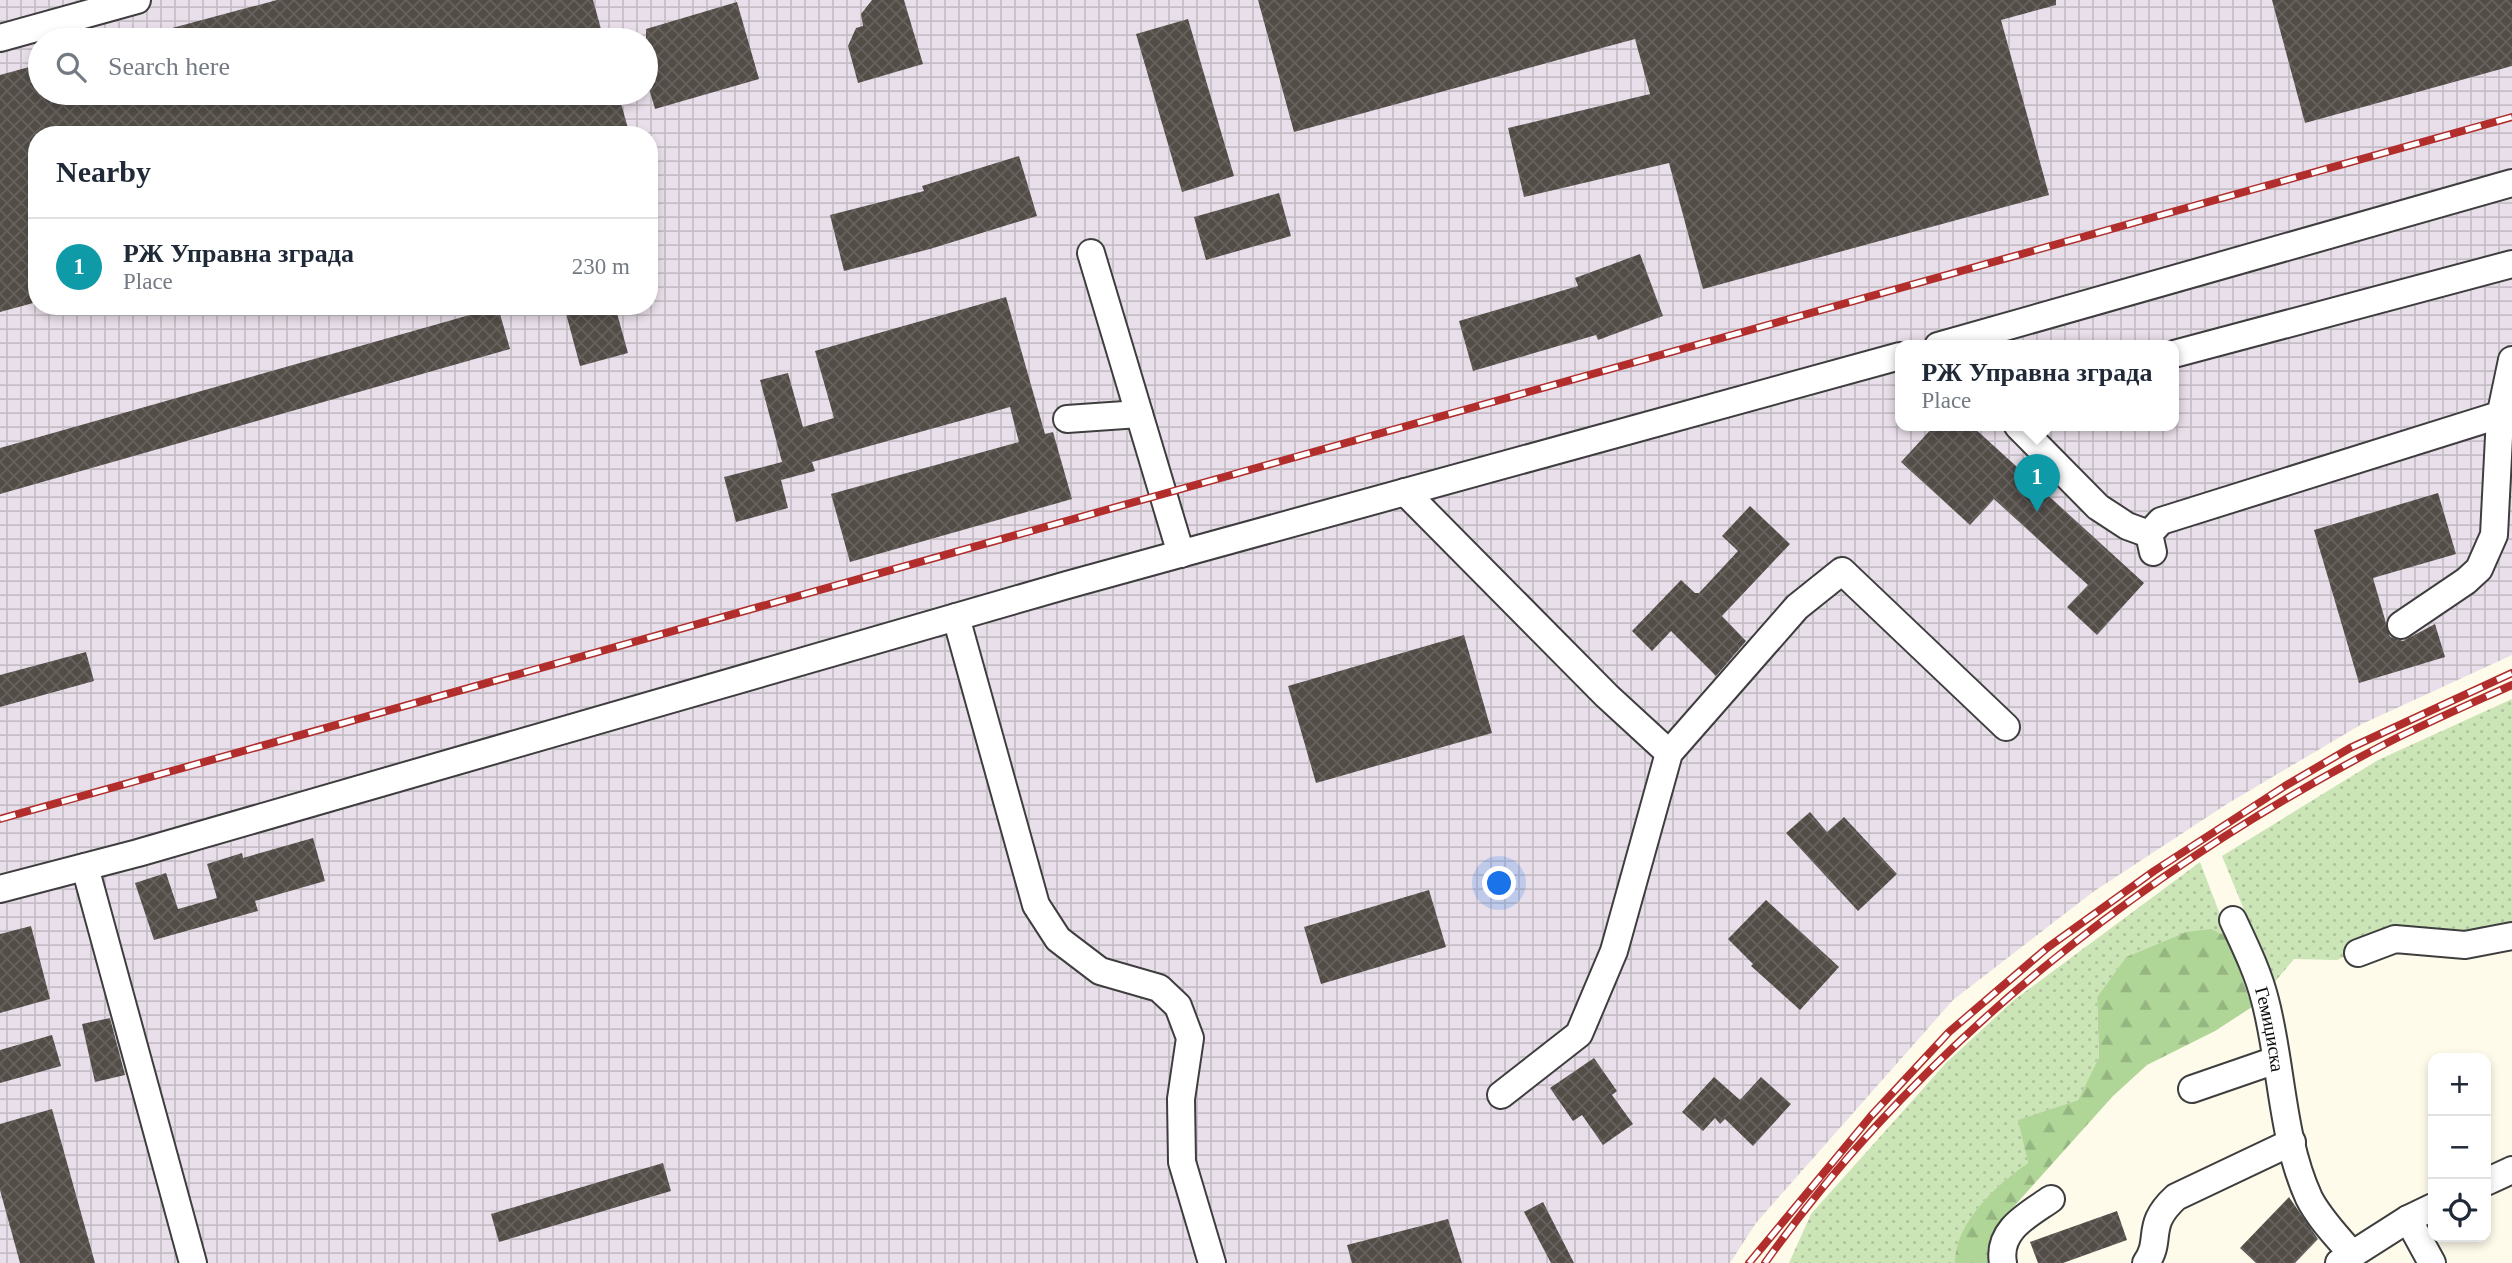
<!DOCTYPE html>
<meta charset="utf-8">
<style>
:root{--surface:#fff;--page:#f2f2f3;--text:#1f2937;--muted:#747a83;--line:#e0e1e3;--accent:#7c3aed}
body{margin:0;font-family:"Times New Roman",serif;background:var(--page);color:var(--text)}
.controls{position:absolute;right:21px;bottom:21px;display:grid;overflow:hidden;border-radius:14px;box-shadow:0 4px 10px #0003}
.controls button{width:63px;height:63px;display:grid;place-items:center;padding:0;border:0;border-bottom:2px solid var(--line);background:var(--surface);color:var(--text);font:35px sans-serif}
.you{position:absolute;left:1500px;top:884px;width:24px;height:24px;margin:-18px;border:5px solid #fff;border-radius:50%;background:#1a73e8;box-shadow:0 0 0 10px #1a73e833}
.badge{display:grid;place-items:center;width:46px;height:46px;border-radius:50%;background:var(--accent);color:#fff;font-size:23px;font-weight:700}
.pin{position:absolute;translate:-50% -58px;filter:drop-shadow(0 2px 4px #0008)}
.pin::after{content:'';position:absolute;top:37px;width:24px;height:21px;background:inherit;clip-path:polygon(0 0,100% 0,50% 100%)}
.popup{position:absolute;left:1895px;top:340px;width:284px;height:91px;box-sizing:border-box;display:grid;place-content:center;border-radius:14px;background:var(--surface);filter:drop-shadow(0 2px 5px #0005);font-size:23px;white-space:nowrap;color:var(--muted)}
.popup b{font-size:26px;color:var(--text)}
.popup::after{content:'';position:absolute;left:50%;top:100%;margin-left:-14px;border:14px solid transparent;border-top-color:var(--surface)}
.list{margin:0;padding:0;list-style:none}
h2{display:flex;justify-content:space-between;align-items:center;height:91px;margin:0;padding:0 28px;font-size:30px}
h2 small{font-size:23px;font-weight:400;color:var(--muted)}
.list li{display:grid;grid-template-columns:46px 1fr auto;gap:21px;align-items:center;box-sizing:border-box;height:98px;padding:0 28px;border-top:2px solid var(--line)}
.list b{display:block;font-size:26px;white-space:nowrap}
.list p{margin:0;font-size:23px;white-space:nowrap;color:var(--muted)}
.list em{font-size:23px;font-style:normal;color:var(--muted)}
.icon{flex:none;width:38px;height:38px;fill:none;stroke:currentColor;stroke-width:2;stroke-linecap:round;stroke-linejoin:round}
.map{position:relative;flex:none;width:2512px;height:1263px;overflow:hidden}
.search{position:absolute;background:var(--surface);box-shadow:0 4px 10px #0003;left:28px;top:28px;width:630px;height:77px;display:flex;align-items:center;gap:18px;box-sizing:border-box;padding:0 24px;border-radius:38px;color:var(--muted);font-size:26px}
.panel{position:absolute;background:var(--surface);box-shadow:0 4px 10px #0003;left:28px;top:126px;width:630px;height:189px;border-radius:28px}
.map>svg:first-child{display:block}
</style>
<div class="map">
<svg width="2512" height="1263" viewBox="0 0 2512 1263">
<defs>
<pattern id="industrial-grid" width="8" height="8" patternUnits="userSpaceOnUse" patternTransform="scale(1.75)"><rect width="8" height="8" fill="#e9dfea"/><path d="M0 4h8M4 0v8" fill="none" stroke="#c6bec7"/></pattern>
<pattern id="grass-dots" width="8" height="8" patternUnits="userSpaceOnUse" patternTransform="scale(1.75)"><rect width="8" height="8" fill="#cce5b7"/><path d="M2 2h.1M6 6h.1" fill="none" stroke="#aec39c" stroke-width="1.8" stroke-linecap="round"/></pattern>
<pattern id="forest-firs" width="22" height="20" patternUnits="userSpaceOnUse" patternTransform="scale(1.75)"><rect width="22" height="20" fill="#afd597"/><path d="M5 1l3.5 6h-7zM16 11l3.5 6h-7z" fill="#95b681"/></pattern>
<pattern id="building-cross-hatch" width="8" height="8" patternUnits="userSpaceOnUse" patternTransform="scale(1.75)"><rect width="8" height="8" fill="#534d48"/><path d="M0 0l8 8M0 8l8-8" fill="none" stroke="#67625e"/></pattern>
</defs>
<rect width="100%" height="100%" fill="#fefbea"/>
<path fill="url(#industrial-grid)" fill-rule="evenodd" d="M0 0H2512V655L2362 724 2227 804 2093 892 1953 1000 1756 1223 1730 1263H0ZM40 40H646V93H40ZM37 135H649V306H37ZM1900 346H2174V426H1900Z"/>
<path fill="url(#grass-dots)" d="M2512 699V927L2474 936 2404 930 2337 960 2294 959 2274 983 2222 856 2378 760Z
M2200 862 2229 938 2186 932 2126 957 2097 997 2099 1057 2078 1100 2019 1120 2028 1163C1997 1184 1954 1223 1955 1263H1789L1811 1214 1946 1063 2014 1000Z"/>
<path fill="url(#forest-firs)" d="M2211 929 2229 938 2252 1007 2215 1031 2147 1065 2113 1096 2009 1212 1996 1232 1990 1263H1955C1954 1223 1997 1184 2028 1163L2018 1120 2078 1100 2099 1057 2097 997 2126 957 2186 932Z"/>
<path fill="url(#building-cross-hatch)" d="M277 0H593L604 40H147L146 35Z
M872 0H904L923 64 858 83 848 46 856 28 863 26 861 14Z
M1258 0H2056V5L2001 20 2049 195 1703 289 1669 163 1524 197 1508 128 1650 94 1635 39 1294 132Z
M2272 0H2512V66L2305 123Z
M737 2 759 79 655 109 646 78V29Z
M1188 19 1234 176 1182 192 1136 34Z
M40 64V93H618L630 135H37V302L0 312V75Z
M1019 156 1037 216 930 249 844 271 830 215 924 191 922 186Z
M1279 193 1291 236 1206 260 1194 217Z
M1640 254 1663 316 1598 340 1596 335 1473 371 1459 321 1578 286 1575 278Z
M1006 297 1045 434 1053 432 1072 499 850 562 831 494 1019 442 1010 407 812 462 815 471 781 480 788 508 736 522 724 477 782 462 760 380 788 373 803 427 834 418 815 351Z
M564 306H615L628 353 580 366Z
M498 307 510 349 0 494V448Z
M1934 426H1972L2144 583 2097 635 2067 607 2088 585 1994 499 1970 525 1901 462Z
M2438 493 2456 554 2373 578 2390 637 2403 641 2435 624 2445 657 2359 683 2314 530Z
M1750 506 1790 544 1722 616 1746 641 1716 676 1671 631 1652 651 1632 631 1681 580 1695 593H1699L1738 551 1722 536Z
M1464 635 1492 733 1316 783 1288 686Z
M86 652 94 681 0 707V675Z
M1810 812 1827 832 1844 817 1897 874 1858 911 1786 833Z
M313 838 325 881 255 901 258 911 154 940 135 883 166 873 178 909 217 898 207 864 242 853 243 858Z
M1429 890 1446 947 1321 984 1304 927Z
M1766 900 1839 967 1800 1010 1751 966 1753 964 1728 939Z
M31 926 50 999 0 1013V934Z
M110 1018 125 1075 95 1082 82 1024Z
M52 1035 61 1066 0 1083V1050Z
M1594 1058 1617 1091 1612 1095 1633 1124 1603 1145 1582 1115 1573 1121 1550 1088Z
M1714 1077 1740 1100 1761 1077 1791 1104 1753 1146 1725 1119 1720 1124 1715 1118 1703 1131 1682 1112Z
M52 1109 95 1263H20L0 1190V1124Z
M663 1163 671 1191 499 1242 491 1214Z
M2289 1197 2318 1239 2295 1263H2256L2240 1248Z
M1543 1202 1574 1263H1551L1524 1212Z
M2117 1211 2127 1240 2063 1263H2038L2030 1242Z
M1448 1219 1462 1263H1352L1347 1245Z"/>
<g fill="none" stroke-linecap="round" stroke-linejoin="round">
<g stroke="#3e3e3e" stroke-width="30">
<g id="minor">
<path d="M0 38 137 0"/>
<path d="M1091 253 1181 554"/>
<path d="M1938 346 2512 183"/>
<path d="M2174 354 2512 264"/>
<path d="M1067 419 1139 414"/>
<path d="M2018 426 2098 507 2127 526 2149 534"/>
<path d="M1405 492 1607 696 1669 753"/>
<path d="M2153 552 2149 534 2161 521 2512 411"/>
<path d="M956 617 1036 905 1058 939 1100 971 1159 988 1178 1006 1190 1038 1181 1099 1182 1162 1212 1263"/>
<path d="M2401 625 2466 581 2479 569 2494 535 2500 417 2512 360"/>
<path d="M85 867 193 1263"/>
<path d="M0 889 138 853 1067 585 1900 356"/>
<path id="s1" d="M2233 920C2245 946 2258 972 2265 1000 2282 1064 2281 1137 2309 1198 2319 1218 2336 1235 2351 1253"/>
<path d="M2358 953 2395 939 2465 945 2512 936"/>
<path d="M2192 1089 2276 1060"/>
<path d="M1501 1095 1579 1034 1614 951 1669 753 1797 607 1842 571 2006 727"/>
<path d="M2486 1182 2512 1170"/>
<path d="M2408 1219 2432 1263"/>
<path d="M2003 1263C1997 1230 2028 1215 2051 1199"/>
<path d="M2146 1263C2163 1239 2144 1226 2176 1197L2292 1142"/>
<path d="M2339 1263 2408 1219 2433 1207"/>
</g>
</g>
<use href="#minor" stroke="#fff" stroke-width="26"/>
<g stroke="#b12e2d" stroke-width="8">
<path id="rail" d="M0 819 2512 117
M1749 1263 1871 1116 1949 1032 2047 948 2154 871 2285 786 2350 748 2512 673
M1765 1263C1924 1040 2146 868 2387 743 2428 722 2470 704 2512 685"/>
</g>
<use href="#rail" stroke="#fff" stroke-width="5" stroke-dasharray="16" stroke-linecap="butt"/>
</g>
<g text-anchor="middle" stroke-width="7" stroke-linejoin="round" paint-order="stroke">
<g font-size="19" fill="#0b0b0b" stroke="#fff">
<text dy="7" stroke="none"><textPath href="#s1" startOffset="116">Гемиџиска</textPath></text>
</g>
</g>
</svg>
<div class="controls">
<button>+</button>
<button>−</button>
<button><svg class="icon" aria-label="locate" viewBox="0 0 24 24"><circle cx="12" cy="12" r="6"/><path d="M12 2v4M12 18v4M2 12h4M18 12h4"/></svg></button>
</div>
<div class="you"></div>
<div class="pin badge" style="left:2037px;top:512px;background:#0f9aa8">1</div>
<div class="popup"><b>РЖ Управна зграда</b>Place</div>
<div class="search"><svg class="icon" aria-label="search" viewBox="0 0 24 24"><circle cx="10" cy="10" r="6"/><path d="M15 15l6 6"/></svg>Search here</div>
<section class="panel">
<h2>Nearby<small></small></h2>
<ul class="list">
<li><span class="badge" style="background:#0f9aa8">1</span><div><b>РЖ Управна зграда</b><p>Place</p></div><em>230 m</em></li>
</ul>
</section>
</div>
